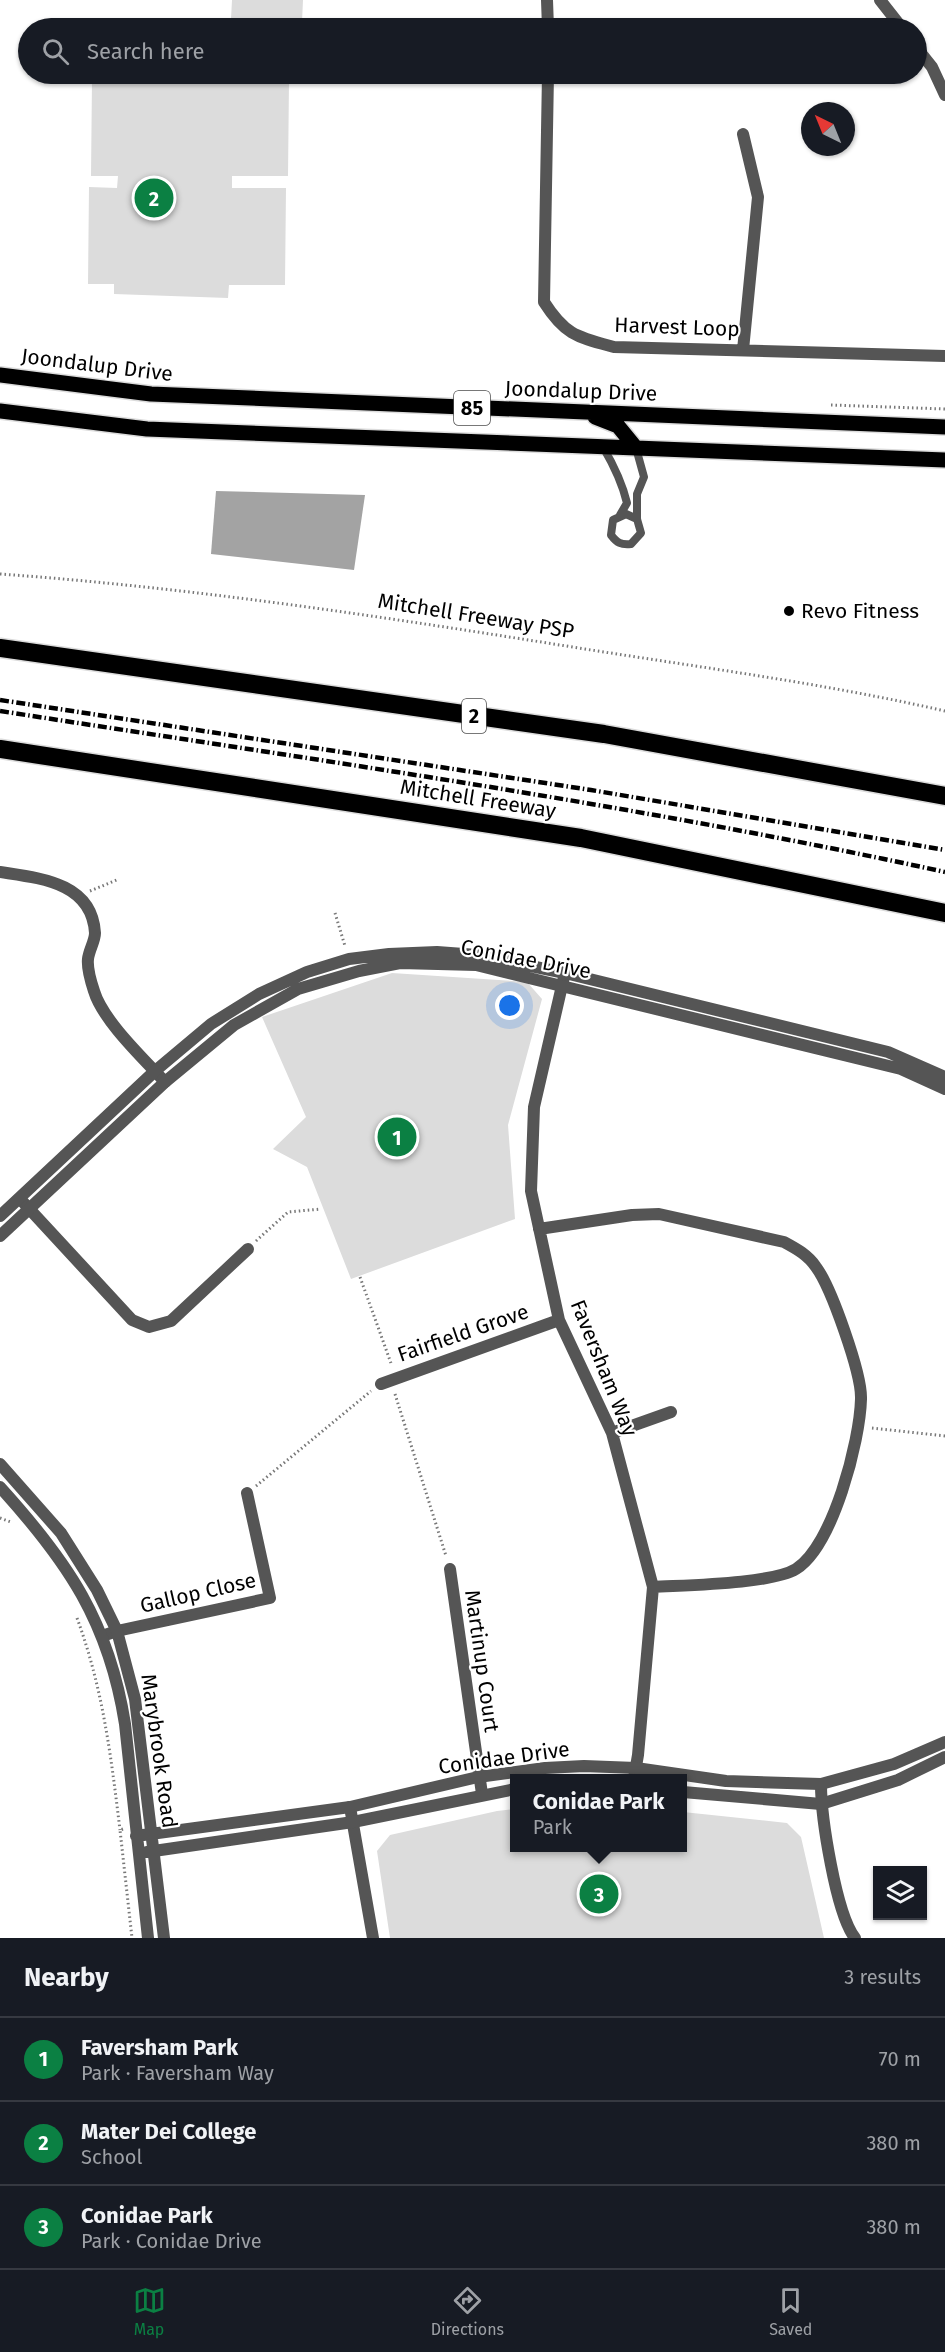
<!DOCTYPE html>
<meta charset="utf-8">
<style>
:root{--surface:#171b24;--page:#242831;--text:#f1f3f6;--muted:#9ea1a6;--line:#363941;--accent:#0b8043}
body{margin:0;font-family:"Fira Sans",sans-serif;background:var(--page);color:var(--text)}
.controls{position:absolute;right:18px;bottom:18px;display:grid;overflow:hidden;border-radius:0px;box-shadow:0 2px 4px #0004}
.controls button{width:54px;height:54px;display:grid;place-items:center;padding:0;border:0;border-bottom:2px solid var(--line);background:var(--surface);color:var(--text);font:30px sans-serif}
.compass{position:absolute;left:801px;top:102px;width:54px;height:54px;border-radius:50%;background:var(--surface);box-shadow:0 2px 4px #0004;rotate:317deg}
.you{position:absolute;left:510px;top:1006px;width:21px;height:21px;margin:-15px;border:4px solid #fff;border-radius:50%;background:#1a73e8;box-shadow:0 0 0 9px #1a73e833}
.badge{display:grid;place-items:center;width:39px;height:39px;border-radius:50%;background:var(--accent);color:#fff;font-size:20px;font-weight:700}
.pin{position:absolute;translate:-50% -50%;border:3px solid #fff;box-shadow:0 2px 6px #0006}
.popup{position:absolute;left:510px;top:1774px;width:177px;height:78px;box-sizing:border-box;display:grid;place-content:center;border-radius:0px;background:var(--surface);filter:drop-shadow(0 2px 4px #0005);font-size:20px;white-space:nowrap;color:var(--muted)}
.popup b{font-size:22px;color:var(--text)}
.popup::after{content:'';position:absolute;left:50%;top:100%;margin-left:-12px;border:12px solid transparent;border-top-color:var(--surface)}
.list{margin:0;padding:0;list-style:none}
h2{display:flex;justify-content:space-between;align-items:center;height:78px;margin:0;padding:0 24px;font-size:26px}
h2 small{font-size:20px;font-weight:400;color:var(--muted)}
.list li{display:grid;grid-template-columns:39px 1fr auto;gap:18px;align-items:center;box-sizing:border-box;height:84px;padding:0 24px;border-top:2px solid var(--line)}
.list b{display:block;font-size:22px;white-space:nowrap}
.list p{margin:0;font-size:20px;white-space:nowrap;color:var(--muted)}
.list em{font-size:20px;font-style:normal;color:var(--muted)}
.icon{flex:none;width:33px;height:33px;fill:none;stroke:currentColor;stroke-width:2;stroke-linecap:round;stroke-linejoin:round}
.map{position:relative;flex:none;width:945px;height:1938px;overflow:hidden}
.search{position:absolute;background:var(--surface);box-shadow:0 2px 4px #0004;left:18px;right:18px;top:18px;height:66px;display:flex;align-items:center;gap:15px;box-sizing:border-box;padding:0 21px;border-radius:33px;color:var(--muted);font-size:22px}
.sheet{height:330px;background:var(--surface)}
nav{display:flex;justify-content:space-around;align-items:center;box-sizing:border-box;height:84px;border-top:2px solid var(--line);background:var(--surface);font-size:16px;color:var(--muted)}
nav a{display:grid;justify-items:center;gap:3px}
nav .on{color:var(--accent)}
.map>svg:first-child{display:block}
</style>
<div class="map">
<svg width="945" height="1938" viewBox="0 0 945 1938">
<rect width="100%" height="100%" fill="#fff"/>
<path fill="#dcdcdc" d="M232 0H303L302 22 231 19Z
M121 74H236V79L289 80 288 176H232V188H286L285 285H229L228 298 114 294V284H88L89 187 117 188 118 176H91L92 79H121Z
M392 973 527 982 542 999 508 1125 515 1219 351 1279 307 1167 273 1149 306 1117 262 1017Z
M515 1809V1848H683V1812L787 1823 801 1837 824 1938H390L377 1851 390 1835 497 1811Z"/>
<path fill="#a3a3a3" d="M216 491 365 495 354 570 211 554Z"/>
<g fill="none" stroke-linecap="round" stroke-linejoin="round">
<g stroke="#dbdbdb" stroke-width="18">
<path id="primary" d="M0 375 151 394 945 427
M0 411 147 429 945 460
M595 417 618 426 636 448"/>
</g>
<g stroke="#dbdbdb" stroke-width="21">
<path id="motorway" d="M0 648 604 734 945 796
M0 749 581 838 945 913"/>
</g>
<path stroke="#777" stroke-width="3" stroke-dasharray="1.5 3" stroke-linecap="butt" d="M831 405 945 409
M0 574C197 588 391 618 585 649 705 668 827 684 945 711
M90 891 119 879
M335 913 345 946
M256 1241 288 1212 321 1209
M360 1277 392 1366
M395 1394 446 1556
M872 1428 945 1436
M256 1486 371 1391
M0 1518 11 1522
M77 1618C103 1689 111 1756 120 1830
M123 1829 120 1830 132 1938"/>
<path stroke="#555" stroke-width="8" d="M603 447C613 464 622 482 627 503L620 515
M636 448 644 477 637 494V519L641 533 631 544C621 545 617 543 611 535L613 520 626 514 637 519"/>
<path stroke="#555" stroke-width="12" d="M547 0 548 28
M880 0 902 28
M916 47 932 67 945 95
M548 74 544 302C565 335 577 337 614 347L945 356
M743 134 758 197 743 350
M0 872C39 878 92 882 95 933 95 941 89 950 88 959 87 968 91 982 94 991 103 1021 144 1059 165 1082
M564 977 534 1107 531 1191 559 1320 612 1433 653 1587 638 1755 634 1778
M22 1201 132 1320 149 1327 171 1321 248 1249
M539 1229 632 1215 659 1214 784 1242C797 1249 808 1255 816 1267 831 1287 862 1374 861 1399 860 1441 833 1546 796 1569 771 1584 687 1585 653 1587
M381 1384 559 1320
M612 1433 671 1412
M450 1569 482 1794
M102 1636 117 1631 270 1598 247 1493
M821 1784C821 1817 836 1914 855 1938
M350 1807 373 1938"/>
<path stroke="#555" stroke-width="12" d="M0 1216 155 1071 211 1024 259 994 307 972 349 959 389 954 437 952 477 955 565 973 888 1052 945 1077
M0 1236 165 1082 234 1025 298 989 359 971 400 963 476 965 901 1069 945 1089
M0 1464 61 1533 97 1590 117 1631 135 1699 164 1938
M0 1487C68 1562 109 1622 125 1724L148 1938
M683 1792 821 1804 898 1780 945 1757
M136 1836 350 1807 478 1777 545 1768 584 1766 636 1768 726 1781 821 1784 894 1764 945 1742
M147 1852 353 1822 515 1789"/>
<use href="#primary" stroke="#000" stroke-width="15"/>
<use href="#motorway" stroke="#000" stroke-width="18"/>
<path stroke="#000" stroke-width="4.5" stroke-dasharray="9 3 1.5 3" stroke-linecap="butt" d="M0 700 591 790 945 850
M0 711C316 760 633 804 945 872"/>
</g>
<circle fill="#000" stroke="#fff" stroke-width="2" cx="789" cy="611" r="6"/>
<g text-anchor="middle" stroke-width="4.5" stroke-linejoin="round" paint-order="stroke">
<g fill="#fff" stroke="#4c4c4c" stroke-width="1.5">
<rect x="454" y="391" width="36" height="34" rx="4.5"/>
<rect x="462" y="699" width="24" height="34" rx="4.5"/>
</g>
<g font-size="20" font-weight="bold" fill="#000">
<text x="472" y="415">85</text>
<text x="474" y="723">2</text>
</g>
<g font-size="21" fill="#000" stroke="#fff">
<text transform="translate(677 327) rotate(2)" y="7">Harvest Loop</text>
<text transform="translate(97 365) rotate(7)" y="7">Joondalup Drive</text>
<text transform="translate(581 391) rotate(2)" y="7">Joondalup Drive</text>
<text transform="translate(476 616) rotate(9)" y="7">Mitchell Freeway PSP</text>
<text transform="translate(478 799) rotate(9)" y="7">Mitchell Freeway</text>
<text transform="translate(526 959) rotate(11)" y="7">Conidae Drive</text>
<text transform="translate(463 1333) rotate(-19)" y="7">Fairfield Grove</text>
<text transform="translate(604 1368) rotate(68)" y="7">Faversham Way</text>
<text transform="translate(198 1593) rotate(-13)" y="7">Gallop Close</text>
<text transform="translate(482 1661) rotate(82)" y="7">Martinup Court</text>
<text transform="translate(159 1751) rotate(82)" y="7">Marybrook Road</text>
<text transform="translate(504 1758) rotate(-8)" y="7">Conidae Drive</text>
</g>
<g font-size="21" fill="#000" stroke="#fff" text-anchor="start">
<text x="801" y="618">Revo Fitness</text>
</g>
</g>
</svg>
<div class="controls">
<button><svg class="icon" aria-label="layers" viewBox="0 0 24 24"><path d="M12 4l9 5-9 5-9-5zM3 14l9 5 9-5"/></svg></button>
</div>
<svg class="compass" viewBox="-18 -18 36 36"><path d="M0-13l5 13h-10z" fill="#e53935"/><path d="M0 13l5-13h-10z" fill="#9ea1a6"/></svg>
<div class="you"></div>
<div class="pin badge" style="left:397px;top:1137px">1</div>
<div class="pin badge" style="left:154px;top:198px">2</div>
<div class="pin badge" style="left:599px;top:1894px">3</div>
<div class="popup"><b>Conidae Park</b>Park</div>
<div class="search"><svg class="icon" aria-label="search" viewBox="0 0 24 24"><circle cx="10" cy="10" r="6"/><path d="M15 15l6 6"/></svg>Search here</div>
</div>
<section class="sheet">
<h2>Nearby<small>3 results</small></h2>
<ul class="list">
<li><span class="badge">1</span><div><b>Faversham Park</b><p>Park · Faversham Way</p></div><em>70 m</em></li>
<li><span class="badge">2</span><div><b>Mater Dei College</b><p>School</p></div><em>380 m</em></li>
<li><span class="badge">3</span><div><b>Conidae Park</b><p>Park · Conidae Drive</p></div><em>380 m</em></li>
</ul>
</section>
<nav>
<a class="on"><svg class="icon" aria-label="map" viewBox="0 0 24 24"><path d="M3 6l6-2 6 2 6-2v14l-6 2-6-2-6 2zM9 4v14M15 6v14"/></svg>Map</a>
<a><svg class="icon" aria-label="directions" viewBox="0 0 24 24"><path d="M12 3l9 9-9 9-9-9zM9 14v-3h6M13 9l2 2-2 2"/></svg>Directions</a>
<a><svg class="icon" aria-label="saved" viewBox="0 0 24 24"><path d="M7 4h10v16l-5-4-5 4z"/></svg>Saved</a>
</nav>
